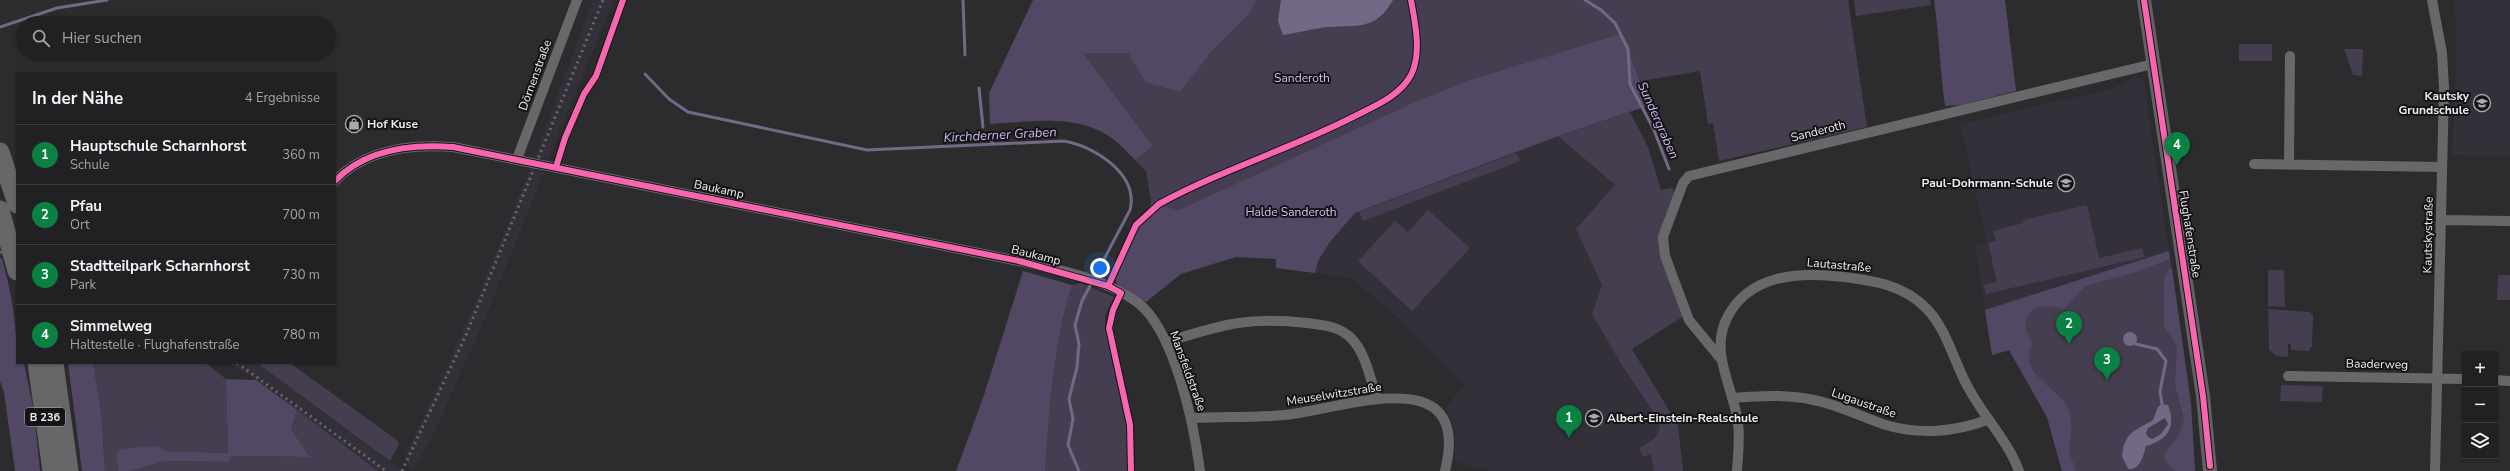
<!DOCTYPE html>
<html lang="de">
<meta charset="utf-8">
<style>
:root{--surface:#212022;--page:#29282a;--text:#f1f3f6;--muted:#a2a3a5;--line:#3e3e40;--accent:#0b8043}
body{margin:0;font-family:"Nunito Sans",sans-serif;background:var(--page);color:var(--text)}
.controls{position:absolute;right:12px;bottom:12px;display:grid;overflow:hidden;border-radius:0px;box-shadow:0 1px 3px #0004}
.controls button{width:36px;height:36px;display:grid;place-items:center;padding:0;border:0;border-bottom:1px solid var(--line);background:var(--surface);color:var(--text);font:20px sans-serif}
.you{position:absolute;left:1100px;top:268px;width:14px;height:14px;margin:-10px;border:3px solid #fff;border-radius:50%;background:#1a73e8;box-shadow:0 0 0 6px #1a73e833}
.badge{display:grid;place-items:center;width:26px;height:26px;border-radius:50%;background:var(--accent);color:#fff;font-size:13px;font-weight:700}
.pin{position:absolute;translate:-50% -33px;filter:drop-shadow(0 1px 2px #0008)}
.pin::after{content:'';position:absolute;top:21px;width:14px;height:12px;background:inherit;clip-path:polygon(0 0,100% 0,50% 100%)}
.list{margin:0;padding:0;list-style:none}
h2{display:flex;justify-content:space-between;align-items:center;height:52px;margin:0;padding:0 16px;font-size:17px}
h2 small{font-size:13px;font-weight:400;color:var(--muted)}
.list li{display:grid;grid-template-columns:26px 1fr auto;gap:12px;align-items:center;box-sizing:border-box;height:60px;padding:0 16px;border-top:1px solid var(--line)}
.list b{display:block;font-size:15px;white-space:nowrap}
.list p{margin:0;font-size:13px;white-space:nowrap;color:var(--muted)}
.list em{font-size:13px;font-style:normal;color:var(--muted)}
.icon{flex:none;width:22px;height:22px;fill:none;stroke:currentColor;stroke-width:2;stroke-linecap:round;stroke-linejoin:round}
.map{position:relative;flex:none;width:2510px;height:471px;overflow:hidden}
.search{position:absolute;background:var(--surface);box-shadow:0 1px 3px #0004;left:16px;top:16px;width:320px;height:44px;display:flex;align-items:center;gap:10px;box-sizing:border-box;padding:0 14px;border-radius:22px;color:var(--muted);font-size:15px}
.panel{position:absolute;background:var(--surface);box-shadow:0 1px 3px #0004;left:16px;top:72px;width:320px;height:292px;border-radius:0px}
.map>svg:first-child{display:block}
</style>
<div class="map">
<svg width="2510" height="471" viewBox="0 0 2510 471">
<rect width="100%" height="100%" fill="#2c2b2e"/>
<path fill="#34303a" d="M593 0H614L548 159 535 156Z
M2455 0H2510V156L2452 155 2456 72Z
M2133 77 2141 78 2144 84 2169 251 1985 310 1975 246 1987 243 1960 124 2115 88Z
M1558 136 1615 186 1576 229 1602 285 1592 314 1623 367 1659 420V433L1649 443 1654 471H1492L1455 462V430L1446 408 1465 384 1400 319 1351 278 1315 273 1318 261 1330 242 1355 213Z
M530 169 544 172 486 316 434 433 413 471 404 459 472 310Z
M228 363H257L403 471H378L256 380Z"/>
<path fill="#453e50" d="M1241 0H1848L1867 127 1719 161 1713 123 1708 124 1700 71 1641 81 1622 43 1194 209 1144 220 1151 202 1146 171 1135 160 1153 146 1083 53H1128L1145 82 1211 52 1239 24Z
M1854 0H1930L1931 5 1856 16Z
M2239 44H2272V61H2239Z
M2344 49H2363L2362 76 2353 75Z
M1630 112 1648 147 1661 190 1672 188 1675 193 1660 236 1684 316 1632 349 1678 425 1683 471H1654L1651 454 1643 457 1639 448C1651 442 1662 436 1659 420L1623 367 1592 314 1602 285 1576 229 1615 185 1558 136Z
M1516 153 1520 161 1363 221 1359 212Z
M2087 205 2099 258 2142 248 2145 257 1986 294 1984 285 1997 282 1988 243 1996 241 1993 231 2024 223 2023 220Z
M1428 210 1470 248 1412 311 1358 261 1395 221 1408 232Z
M2169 251 2191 404 2195 471H2062L2047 417 2009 350 1992 355 1985 310Z
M2268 270H2284L2285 307 2268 306Z
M2498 275H2510V300H2497Z
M1080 283 1114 297 1105 315V328L1128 435 1127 471H1045C1050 408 1053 345 1072 285Z
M2268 309 2310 312 2313 315 2312 346 2309 351 2291 350V344H2288V357L2277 356 2269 350Z
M93 363H206L226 379 228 453 165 451 120 471H105L101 410Z
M257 363H290L397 440 399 445 390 461Z
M2281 385 2323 386 2322 402 2280 401Z
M297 410 378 471H130L166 461 229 462 230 456 310 457 291 429Z"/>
<path fill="#534864" d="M1033 0H1256L1249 14 1211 52 1180 92 1145 82 1128 53H1083L1153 146 1135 160C1128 153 1121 145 1113 139 1078 113 1030 122 990 124L989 93Z
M1934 0H2005L2016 91 1961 105 1945 106C1940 70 1939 35 1934 0Z
M1621 34 1650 105 1558 136 1355 213 1330 242 1318 261 1315 273 1276 268V259L1236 257 1181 274 1146 302 1117 284 1115 278 1138 225 1160 206 1179 210 1411 104 1470 80Z
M2169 251 2170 259 2133 273 2088 285 2082 289 2064 309C2037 299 2013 315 2033 343 2016 372 2055 386 2066 405 2076 422 2068 436 2070 454 2071 460 2075 465 2076 471H2062L2047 417 2009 350 1992 355 1985 310Z
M0 258 2 259C12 294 17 327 17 363H24L34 412 40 471H15L4 392 0 381Z
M2172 268 2191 404 2195 471H2176L2165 461 2164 454 2179 435 2184 419 2175 384 2177 346 2164 326V280L2168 270Z
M1023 271 1072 285C1053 345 1050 408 1045 471H956L984 395Z
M68 363H93L101 410 105 471H82Z
M226 379 256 380 297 410 291 429 310 457 231 456 229 462 166 461 130 471H119L116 458 119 449 158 446 165 451 228 453Z"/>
<path fill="#736886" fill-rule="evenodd" d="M1281 0H1393C1376 30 1359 25 1329 27 1314 28 1298 33 1283 35L1278 21Z
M2123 339a7 7 0 1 1 14 0a7 7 0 1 1-14 0Z
M2162 404 2168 405C2177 429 2166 440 2146 446 2144 453 2141 471 2128 469L2122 456C2125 431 2135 431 2153 420L2158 407ZM2165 418 2168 424 2161 434 2152 439 2148 437 2146 433 2148 428Z"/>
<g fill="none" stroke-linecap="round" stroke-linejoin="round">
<path stroke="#736886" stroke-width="3" d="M963 0 965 55
M1585 0 1601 10 1615 23 1628 49 1630 84 1654 130 1669 169
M0 27 57 8 107 0
M645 74 669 99 688 112 867 150 1064 141C1094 146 1139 174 1130 210L1082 301 1075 325 1079 344 1077 367 1069 399 1073 419 1068 445 1079 471
M979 88 983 127
M989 137 993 144
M2136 344 2157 349 2166 361 2160 391 2162 404"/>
<path stroke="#68686a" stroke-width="10" d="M2432 0 2442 53 2444 88 2435 471
M517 159 577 0
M2254 164 2442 167
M2289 164 2290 56
M335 181C365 149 412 144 453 147L1019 261C1058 270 1104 278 1137 302 1175 331 1194 425 1200 471
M2441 220 2510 221
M1166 342C1221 325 1248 316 1307 323 1323 325 1340 326 1352 339 1366 354 1370 379 1377 398
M1721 359 1689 320 1665 256 1663 237 1683 183 1689 176 2153 64
M2288 376 2465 379
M2495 380 2510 381
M1732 398C1760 396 1787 394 1814 400 1839 405 1862 417 1886 425 1919 435 1955 432 1987 420
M1191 418C1222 416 1254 418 1285 415 1343 409 1473 358 1445 471
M1737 471C1738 455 1740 439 1738 423 1734 389 1710 354 1726 320 1748 273 1800 272 1844 277 1875 281 1904 285 1927 309 1948 331 1954 363 1969 389 1984 417 2008 441 2019 471"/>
<path stroke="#626163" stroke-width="14" d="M2144 0 2203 396 2210 471"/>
<path stroke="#676668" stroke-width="19" d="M0 152 17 204
M37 363 52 471
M54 363 69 471"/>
<path stroke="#69696a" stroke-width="3" stroke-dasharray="2 4" stroke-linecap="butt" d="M0 252 17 258
M237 363 386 471
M402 471 466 335 603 0"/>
<path stroke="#676668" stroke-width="19" d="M0 210 17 271"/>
<g stroke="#141315" stroke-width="8">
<path id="cycleway" d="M2144 0 2203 396 2210 466
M556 167 565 138 584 94 596 76 623 0
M335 181C365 149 412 144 453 147L1019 261 1108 286 1121 293 1113 310 1109 328 1130 425 1131 471
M1108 286 1136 225 1159 204C1221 170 1290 149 1353 117 1374 106 1399 97 1411 75 1422 53 1415 22 1411 0"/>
</g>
<use href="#cycleway" stroke="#f766af" stroke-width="6"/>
</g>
<defs>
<g id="school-ring" transform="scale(0.9)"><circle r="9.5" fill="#141315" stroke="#a9a8ab" stroke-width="1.5"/><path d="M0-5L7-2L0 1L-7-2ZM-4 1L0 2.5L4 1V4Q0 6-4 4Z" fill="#a9a8ab"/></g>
<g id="shop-ring" transform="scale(0.9)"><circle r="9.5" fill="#141315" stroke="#a9a8ab" stroke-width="1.5"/><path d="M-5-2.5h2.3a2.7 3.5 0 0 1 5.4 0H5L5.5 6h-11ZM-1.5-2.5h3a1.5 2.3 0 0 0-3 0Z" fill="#a9a8ab"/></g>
</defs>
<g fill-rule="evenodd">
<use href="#school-ring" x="2482" y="103"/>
<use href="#shop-ring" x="354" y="124"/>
<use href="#school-ring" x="2066" y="183"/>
<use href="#school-ring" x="1594" y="418"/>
</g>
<g text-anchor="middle" stroke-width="4" stroke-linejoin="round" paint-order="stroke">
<rect fill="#141315" stroke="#acabae" stroke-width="1" x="25" y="408" width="40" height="18" rx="3"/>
<g font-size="11" font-weight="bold" fill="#edecef">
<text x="45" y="421">B 236</text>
</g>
<g font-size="12" fill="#edecef" stroke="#141315">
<text transform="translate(535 75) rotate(-70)" y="4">Dörnenstraße</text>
<text transform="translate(1818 131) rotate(-14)" y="4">Sanderoth</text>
<text transform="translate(719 189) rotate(12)" y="4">Baukamp</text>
<text transform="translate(2190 234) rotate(81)" y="4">Flughafenstraße</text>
<text transform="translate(2428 235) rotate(-89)" y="4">Kautskystraße</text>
<text transform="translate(1036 255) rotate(14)" y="4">Baukamp</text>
<text transform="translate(1839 265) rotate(5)" y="4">Lautastraße</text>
<text transform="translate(2377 364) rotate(1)" y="4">Baaderweg</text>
<text transform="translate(1188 371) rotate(70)" y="4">Mansfeldstraße</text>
<text transform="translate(1334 394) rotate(-9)" y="4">Meuselwitzstraße</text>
<text transform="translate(1864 403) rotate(19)" y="4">Lugaustraße</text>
</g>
<g font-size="12" fill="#d2bdf6" stroke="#141315">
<text x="1302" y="82">Sanderoth</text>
<text x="1291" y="216">Halde Sanderoth</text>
</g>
<g font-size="12" font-weight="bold" fill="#edecef" stroke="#141315" text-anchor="end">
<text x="2469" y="100">Kautsky<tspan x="2469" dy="14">Grundschule</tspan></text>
<text x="367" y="128" text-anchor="start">Hof Kuse</text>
<text x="2053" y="187">Paul-Dohrmann-Schule</text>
<text x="1607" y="422" text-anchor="start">Albert-Einstein-Realschule</text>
</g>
<g font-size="13" font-style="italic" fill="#ccb6ef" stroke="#141315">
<text transform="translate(1659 120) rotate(66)" y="5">Sundergraben</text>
<text transform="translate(1000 134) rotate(-3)" y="5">Kirchderner Graben</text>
</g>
</g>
</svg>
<div class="controls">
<button>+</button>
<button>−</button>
<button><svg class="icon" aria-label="layers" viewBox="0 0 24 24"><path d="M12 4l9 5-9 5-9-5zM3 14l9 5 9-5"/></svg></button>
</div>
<div class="you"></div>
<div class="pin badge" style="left:1569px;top:438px">1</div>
<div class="pin badge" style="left:2069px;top:344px">2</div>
<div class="pin badge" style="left:2107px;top:380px">3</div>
<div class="pin badge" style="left:2177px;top:165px">4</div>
<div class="search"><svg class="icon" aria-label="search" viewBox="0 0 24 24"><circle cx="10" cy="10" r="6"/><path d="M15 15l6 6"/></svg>Hier suchen</div>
<section class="panel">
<h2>In der Nähe<small>4 Ergebnisse</small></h2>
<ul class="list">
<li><span class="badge">1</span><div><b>Hauptschule Scharnhorst</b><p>Schule</p></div><em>360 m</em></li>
<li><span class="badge">2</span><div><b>Pfau</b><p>Ort</p></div><em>700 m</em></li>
<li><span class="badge">3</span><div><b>Stadtteilpark Scharnhorst</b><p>Park</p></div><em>730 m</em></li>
<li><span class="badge">4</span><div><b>Simmelweg</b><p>Haltestelle · Flughafenstraße</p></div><em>780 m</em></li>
</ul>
</section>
</div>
